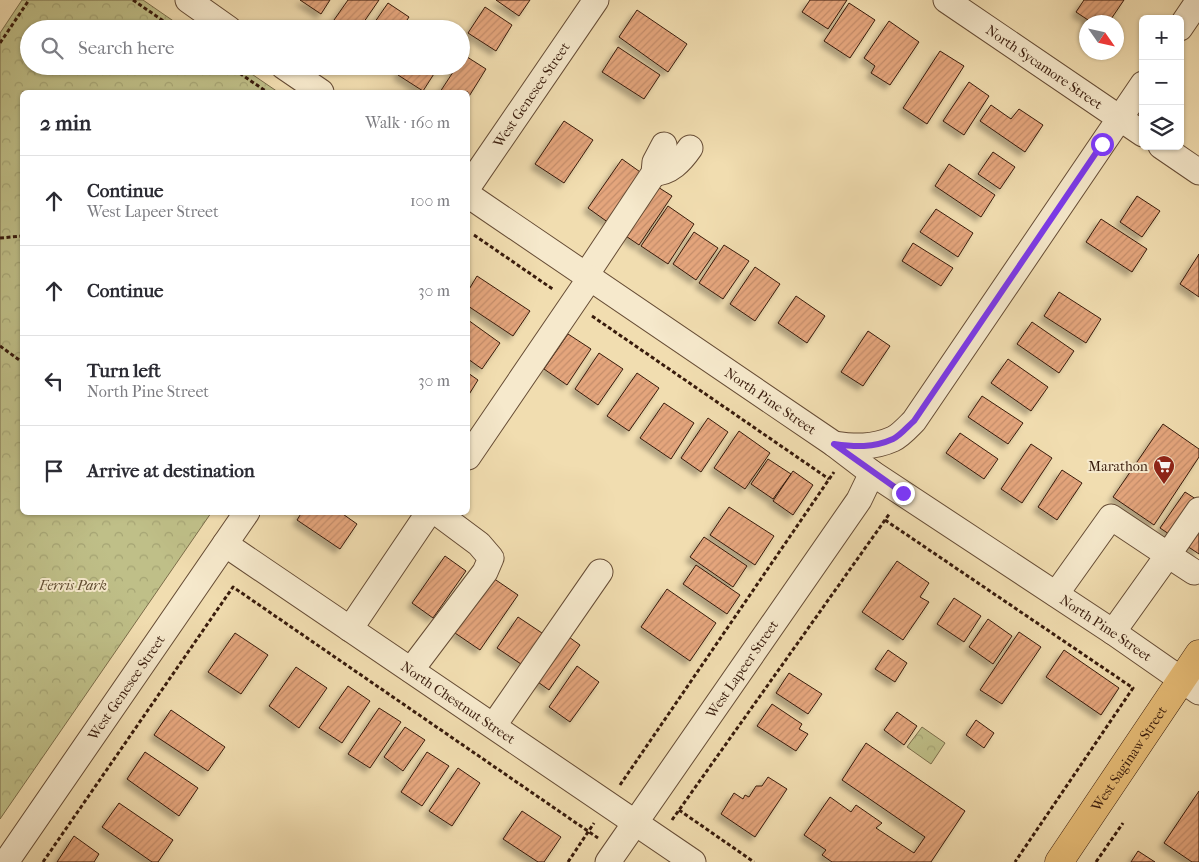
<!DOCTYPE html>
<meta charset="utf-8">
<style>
:root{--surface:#fff;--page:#f2f2f3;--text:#2b2b33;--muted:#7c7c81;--line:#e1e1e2}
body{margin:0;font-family:"IM FELL French Canon",serif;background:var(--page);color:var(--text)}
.controls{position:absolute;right:15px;top:15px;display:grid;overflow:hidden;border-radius:8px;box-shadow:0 1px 4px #0004}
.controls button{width:45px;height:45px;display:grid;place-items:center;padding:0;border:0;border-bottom:1px solid var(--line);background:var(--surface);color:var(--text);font:25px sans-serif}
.compass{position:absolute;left:1079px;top:15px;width:45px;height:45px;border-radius:50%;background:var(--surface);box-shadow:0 1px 4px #0004;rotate:124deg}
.stop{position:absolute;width:15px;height:15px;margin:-11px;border:4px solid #7c3aed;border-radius:50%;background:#fff}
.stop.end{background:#7c3aed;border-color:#fff;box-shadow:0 1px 5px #0008}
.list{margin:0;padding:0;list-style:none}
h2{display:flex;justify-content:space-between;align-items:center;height:65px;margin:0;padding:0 20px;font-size:21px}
h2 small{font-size:16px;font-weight:400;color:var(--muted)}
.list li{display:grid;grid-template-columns:32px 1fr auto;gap:15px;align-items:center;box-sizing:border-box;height:90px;padding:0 20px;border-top:1px solid var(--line)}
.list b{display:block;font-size:19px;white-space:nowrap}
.list p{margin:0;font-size:16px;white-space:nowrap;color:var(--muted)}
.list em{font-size:16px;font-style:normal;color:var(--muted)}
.icon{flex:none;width:28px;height:28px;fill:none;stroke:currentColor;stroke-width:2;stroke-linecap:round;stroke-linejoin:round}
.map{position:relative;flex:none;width:1199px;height:862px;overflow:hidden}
.search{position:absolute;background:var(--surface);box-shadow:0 1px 4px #0004;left:20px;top:20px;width:450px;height:55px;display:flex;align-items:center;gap:12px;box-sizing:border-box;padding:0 18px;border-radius:28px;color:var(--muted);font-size:19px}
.panel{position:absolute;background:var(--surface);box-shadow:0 1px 4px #0004;left:20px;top:90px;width:450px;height:425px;border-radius:8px}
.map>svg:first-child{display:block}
</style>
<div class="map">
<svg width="1199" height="862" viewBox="0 0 1199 862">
<defs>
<pattern id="park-crowns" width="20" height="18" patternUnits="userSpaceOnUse" patternTransform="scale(1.25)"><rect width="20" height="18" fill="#bfbf88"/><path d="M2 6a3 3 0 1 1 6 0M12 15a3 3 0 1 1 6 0" fill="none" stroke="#a5a474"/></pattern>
<pattern id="building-hatch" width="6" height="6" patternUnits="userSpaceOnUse" patternTransform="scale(1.25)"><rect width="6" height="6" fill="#e4a57c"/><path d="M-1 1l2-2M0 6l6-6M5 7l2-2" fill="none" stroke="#c48d6a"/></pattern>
<filter id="shadow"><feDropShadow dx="-4.5" dy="4.5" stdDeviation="2.5" flood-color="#0004"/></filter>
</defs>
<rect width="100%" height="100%" fill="#f1ddb0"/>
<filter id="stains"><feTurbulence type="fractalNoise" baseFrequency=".004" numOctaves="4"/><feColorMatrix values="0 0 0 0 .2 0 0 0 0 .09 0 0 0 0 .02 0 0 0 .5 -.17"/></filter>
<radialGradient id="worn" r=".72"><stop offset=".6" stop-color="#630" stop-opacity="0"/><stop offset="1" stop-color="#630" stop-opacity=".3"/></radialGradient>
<path fill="url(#park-crowns)" stroke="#7c6d4a" d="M22 0H143L185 29H29V66H240L278 92H22V512L211 513 0 819V33Z
M922 727 945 743 931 764 907 747Z"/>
<path fill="url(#building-hatch)" stroke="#381b0c" filter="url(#shadow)" d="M300 0H330L321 14Z
M348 0H379L359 29H346L334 20Z
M496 0H530L519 16Z
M810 0H847L828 29 802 12Z
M1084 0H1124L1109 22H1100L1094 19 1091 22 1076 12Z
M388 3 409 17 401 29H370Z
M849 3 875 20 850 58 824 41Z
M485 7 512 25 496 51 468 33Z
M637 10 687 44 668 72 619 37Z
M889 21 919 42 890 85 871 73 875 66 864 58Z
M618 47 660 75 644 99 602 72Z
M940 51 964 66 927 124 903 108Z
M464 55 486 69 468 98V92H440L457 66H461V59Z
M404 66H439L423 91 398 75Z
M969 82 989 96 964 135 943 121Z
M991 105 1011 119 1019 109 1043 125 1025 152 980 121Z
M564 121 593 140 564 183 535 164Z
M993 152 1015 167 1000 189 978 174Z
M622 159 643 174 609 223 588 208Z
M949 164 995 195 981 217 935 186Z
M650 182 672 196 639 245 617 230Z
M1137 196 1160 211 1142 237 1120 222Z
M668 206 694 224 668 264 641 246Z
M936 209 973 233 958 257 920 232Z
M1101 219 1147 249 1132 272 1086 242Z
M694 232 718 248 696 280 673 264Z
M913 243 953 268 941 286 902 261Z
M724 245 749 261 723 299 699 283Z
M1199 254V297L1180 284Z
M755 267 780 284 755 321 730 304Z
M477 276 530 311 513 336 468 306V291Z
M1059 292 1101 319 1086 343 1044 316Z
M796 296 825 316 807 343 778 323Z
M468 320 500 343 482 369 468 359Z
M1032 322 1074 351 1059 373 1017 344Z
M868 331 890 346 863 386 841 372Z
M568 334 591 349 567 385 544 369Z
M599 353 623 369 598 405 575 389Z
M1008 359 1048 387 1031 411 991 383Z
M468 373 478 380 468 396Z
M637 373 659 388 629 431 607 416Z
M982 396 1023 423 1008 444 968 417Z
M664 403 694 423 671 459 640 438Z
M708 418 728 432 701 472 681 458Z
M1163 424 1199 449V457L1154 525 1113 497Z
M739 431 770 453 745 489 714 468Z
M960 433 998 459 984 479 946 453Z
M1031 444 1052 458 1022 503 1001 489Z
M768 459 791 474 773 499 751 484Z
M1062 470 1082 483 1057 520 1038 507Z
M793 471 813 485 793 515 773 501Z
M1185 492 1199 501V554L1160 528Z
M729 507 774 536 755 565 710 535Z
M302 512H340L357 524 340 549 297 520Z
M704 537 747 566 733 587 690 557Z
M445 556 466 571 433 618 412 603Z
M897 561 929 583 920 597 929 602 903 640 862 612Z
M696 565 740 595 727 614 683 584Z
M493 578 518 595 480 650 455 633Z
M667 589 716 623 690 661 641 627Z
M954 598 981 616 964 642 937 624Z
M518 617 545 635 524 666 497 648Z
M988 619 1012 636 993 664 969 647Z
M562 632 580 645 549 690 531 677Z
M1019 632 1041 647 1002 704 980 690Z
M235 633 268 655 241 694 208 672Z
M888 650 907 663 895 682 875 669Z
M1064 650 1119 688 1101 715 1046 677Z
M577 666 599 682 570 722 549 707Z
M296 667 327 688 299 728 269 706Z
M789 673 822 694 808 714 776 693Z
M348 686 370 701 342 743 319 728Z
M772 704 802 724 799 729 808 734 796 751 757 726Z
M379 708 401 722 370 768 348 754Z
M171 710 225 747 208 771 154 735Z
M897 712 917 726 904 745 884 730Z
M976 720 994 733 984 748 966 735Z
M405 727 425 740 403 771 384 757Z
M866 743 965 811 931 862H832L822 855 826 850 804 835 830 797 851 812 856 805 882 823 876 828 914 853 925 837 842 780Z
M145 752 198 788 179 816 127 779Z
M427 752 449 766 422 806 401 792Z
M458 768 480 783 452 826 429 811Z
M768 777 787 789 755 837 721 814 734 793 743 799 745 795 749 797 756 786H762Z
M1199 791V862H1192L1164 843Z
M119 803 173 840 158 862H152L102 827Z
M522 811 561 837 544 862H538L503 839Z
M74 836 99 854 94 862H57Z
M1138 851 1155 862H1131Z"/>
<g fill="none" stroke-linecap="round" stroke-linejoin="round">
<g stroke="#664c35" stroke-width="27">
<g id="minor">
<path d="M188 0 229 29"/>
<path id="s1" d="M946 0 1143 134"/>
<path d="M1180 28 1199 0"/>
<path d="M283 66 321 92"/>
<path d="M1161 146 1199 172"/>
<path d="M654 173C670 173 681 161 690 148"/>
<path id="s2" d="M468 187 596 0"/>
<path id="s3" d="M468 195 834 444 872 473 1113 632 1199 692"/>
<path d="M586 275 654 173 655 162 664 145"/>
<path d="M834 444C854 447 873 448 893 439 900 436 908 427 914 421L1143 84"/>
<path d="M468 457 590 278"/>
<path id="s4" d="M225 544 693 862"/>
<path d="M1194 572 1168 555 1199 510"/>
<path d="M1056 594 1111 517 1168 555 1113 632"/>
<path d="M350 629 429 512"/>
<path d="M411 670 485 572 491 558 479 544 436 512"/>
<path d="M494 725 600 572"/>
<path id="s5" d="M6 862 247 512"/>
<path id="s6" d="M608 862 859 500 872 473"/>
</g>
</g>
<g stroke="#381b0c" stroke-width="29">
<g id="major">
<path id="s7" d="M1059 862 1199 654"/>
</g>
</g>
<path stroke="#381b0c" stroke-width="3" stroke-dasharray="4 2.5" stroke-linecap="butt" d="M133 0 175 29
M0 43 29 0
M229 66 267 92
M474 235 554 290
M0 238 22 236
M592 316 829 479
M0 346 22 362
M885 520 1133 688 1015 862
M620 785 834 472
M679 810 754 862
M672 820 890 513
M43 862 233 587 598 838
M568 862 594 823
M1096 862 1123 823"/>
<use href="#minor" stroke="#f6e9cc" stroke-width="25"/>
<use href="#major" stroke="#e8be78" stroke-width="28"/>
</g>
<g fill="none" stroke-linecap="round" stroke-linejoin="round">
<path stroke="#7c3aed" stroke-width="6" d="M903 493 834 444C855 447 873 448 893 439 900 436 908 426 914 421L1102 144"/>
</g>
<defs>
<g id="supermarket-pin" transform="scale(1.125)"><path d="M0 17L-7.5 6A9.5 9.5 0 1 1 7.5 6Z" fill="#8f2418" stroke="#f6e9cc"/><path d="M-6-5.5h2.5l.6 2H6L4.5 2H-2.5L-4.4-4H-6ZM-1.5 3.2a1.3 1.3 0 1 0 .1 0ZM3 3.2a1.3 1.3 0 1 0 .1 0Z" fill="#fff"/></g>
</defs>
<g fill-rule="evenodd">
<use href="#supermarket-pin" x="1164" y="466"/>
</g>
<g text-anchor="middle" stroke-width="4" stroke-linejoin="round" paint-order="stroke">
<g font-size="14" fill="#381b0c" stroke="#f6e9cc">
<text dy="5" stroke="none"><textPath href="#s1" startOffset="119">North Sycamore Street</textPath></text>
<text dy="5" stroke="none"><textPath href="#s2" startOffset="112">West Genesee Street</textPath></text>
<text dy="5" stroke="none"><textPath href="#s3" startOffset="366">North Pine Street</textPath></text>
<text dy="5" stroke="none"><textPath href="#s3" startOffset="771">North Pine Street</textPath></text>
<text dy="5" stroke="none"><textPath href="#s6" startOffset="235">West Lapeer Street</textPath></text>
<text dy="5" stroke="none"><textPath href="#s5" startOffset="212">West Genesee Street</textPath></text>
<text dy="5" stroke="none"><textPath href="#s4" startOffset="282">North Chestnut Street</textPath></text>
<text dy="5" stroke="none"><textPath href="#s7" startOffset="125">West Saginaw Street</textPath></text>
</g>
<g font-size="14" fill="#381b0c" stroke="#f6e9cc" text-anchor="end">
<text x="1148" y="471">Marathon</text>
</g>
<g font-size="14" font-style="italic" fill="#604c31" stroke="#f6e9cc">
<text x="73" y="590">Ferris Park</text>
</g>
</g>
<rect width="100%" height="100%" filter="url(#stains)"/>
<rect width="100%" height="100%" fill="url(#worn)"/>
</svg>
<div class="controls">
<button>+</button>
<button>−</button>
<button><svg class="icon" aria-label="layers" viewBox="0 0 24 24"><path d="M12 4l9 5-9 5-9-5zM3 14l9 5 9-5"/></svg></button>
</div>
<svg class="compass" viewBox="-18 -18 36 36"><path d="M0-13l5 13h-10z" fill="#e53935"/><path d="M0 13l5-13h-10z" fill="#7c7c81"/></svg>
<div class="stop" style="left:1102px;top:144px"></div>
<div class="stop end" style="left:903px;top:493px"></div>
<div class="search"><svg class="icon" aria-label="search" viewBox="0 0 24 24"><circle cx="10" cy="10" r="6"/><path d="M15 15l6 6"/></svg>Search here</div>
<section class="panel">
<h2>2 min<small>Walk · 160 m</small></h2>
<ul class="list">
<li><svg class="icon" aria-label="ahead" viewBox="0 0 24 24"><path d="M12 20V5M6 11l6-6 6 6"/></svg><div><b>Continue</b><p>West Lapeer Street</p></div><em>100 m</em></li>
<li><svg class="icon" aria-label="ahead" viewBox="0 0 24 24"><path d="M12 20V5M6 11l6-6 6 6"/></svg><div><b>Continue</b></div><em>30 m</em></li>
<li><svg class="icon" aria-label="left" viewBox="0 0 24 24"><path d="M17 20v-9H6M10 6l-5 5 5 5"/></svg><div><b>Turn left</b><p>North Pine Street</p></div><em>30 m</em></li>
<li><svg class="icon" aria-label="arrive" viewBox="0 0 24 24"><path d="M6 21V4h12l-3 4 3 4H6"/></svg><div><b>Arrive at destination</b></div></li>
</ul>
</section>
</div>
